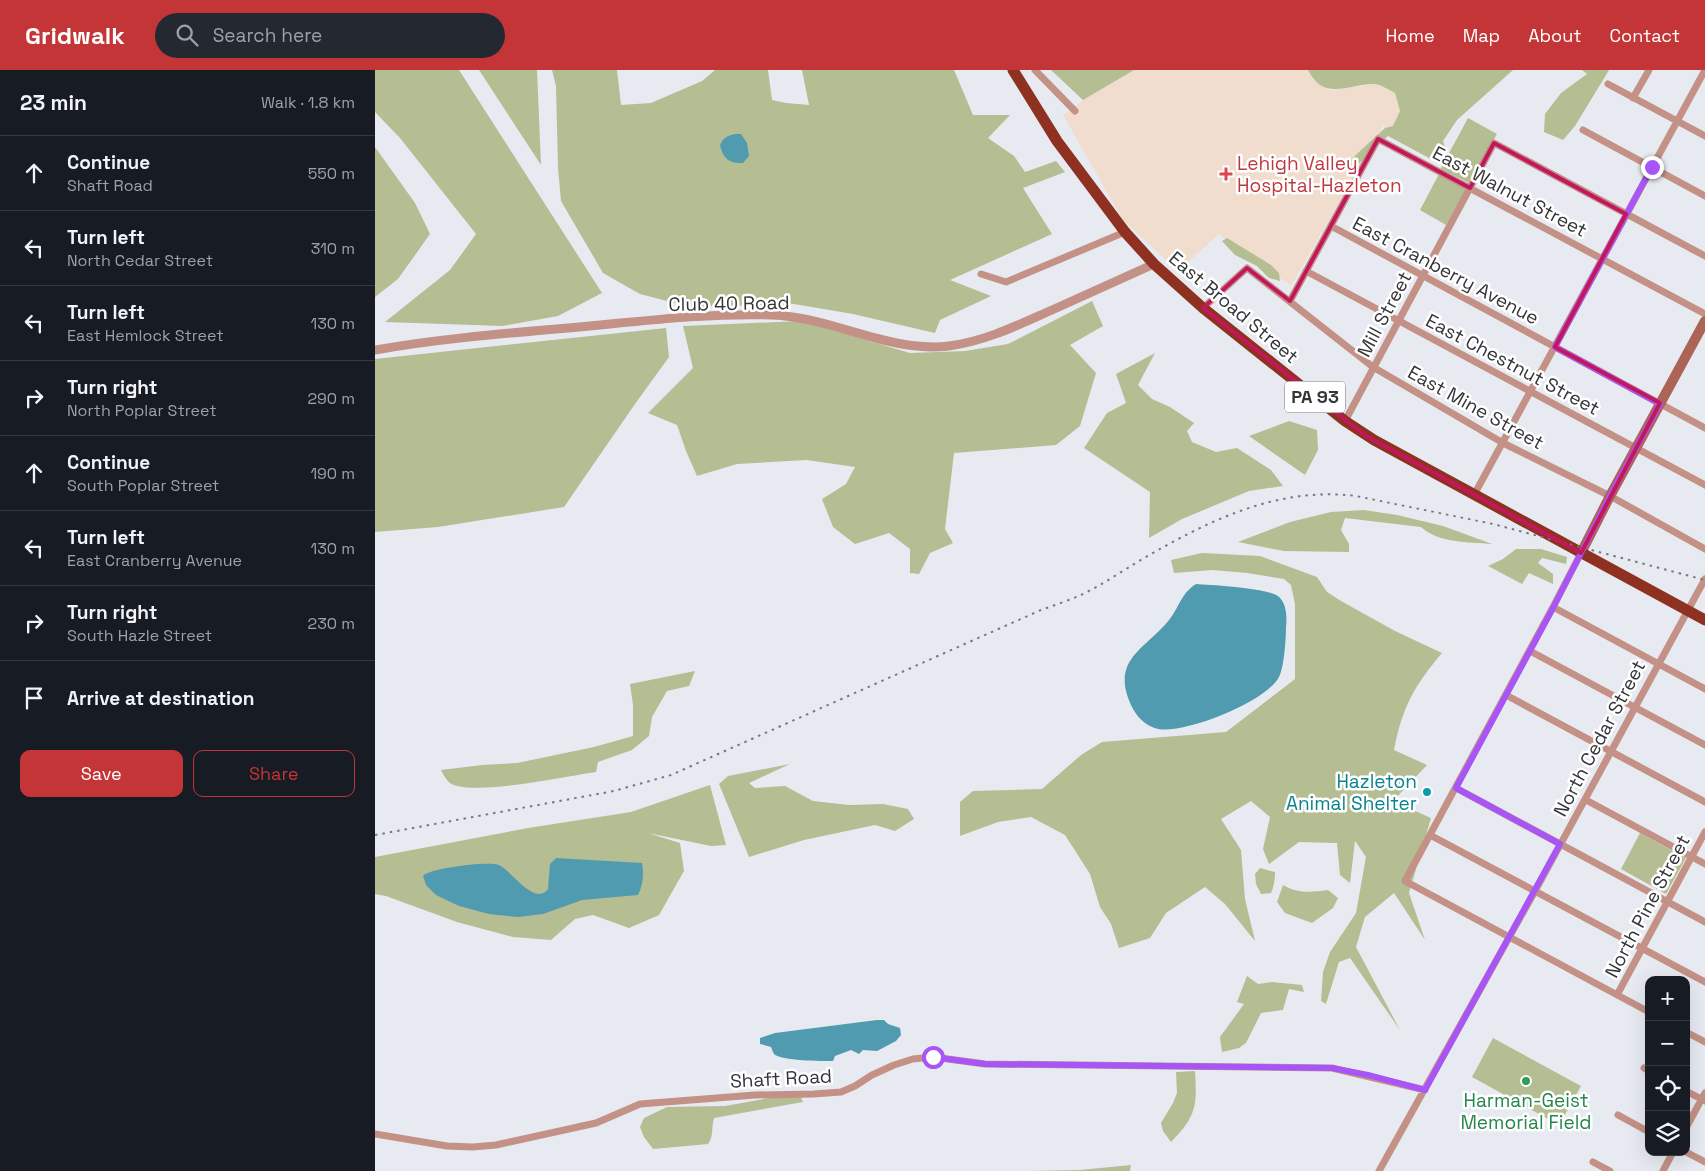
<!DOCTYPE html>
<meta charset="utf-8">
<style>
:root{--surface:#171b24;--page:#242831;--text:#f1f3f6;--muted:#9ea1a6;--line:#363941;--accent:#c43537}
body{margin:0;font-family:"Space Grotesk",sans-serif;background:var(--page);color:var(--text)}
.controls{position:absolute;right:15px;bottom:15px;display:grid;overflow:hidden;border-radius:10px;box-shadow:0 5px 20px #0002}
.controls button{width:45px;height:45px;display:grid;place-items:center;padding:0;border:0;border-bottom:1px solid var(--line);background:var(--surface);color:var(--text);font:25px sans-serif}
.stop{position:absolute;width:15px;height:15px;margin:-11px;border:4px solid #a855f7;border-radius:50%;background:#fff}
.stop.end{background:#a855f7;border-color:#fff;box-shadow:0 1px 5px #0008}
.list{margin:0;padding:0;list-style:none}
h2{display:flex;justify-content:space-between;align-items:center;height:65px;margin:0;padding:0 20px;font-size:21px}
h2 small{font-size:16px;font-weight:400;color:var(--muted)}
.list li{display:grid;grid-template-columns:32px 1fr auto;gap:15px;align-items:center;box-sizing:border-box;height:75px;padding:0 20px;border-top:1px solid var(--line)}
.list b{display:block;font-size:19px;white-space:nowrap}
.list p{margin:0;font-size:16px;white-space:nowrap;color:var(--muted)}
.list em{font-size:16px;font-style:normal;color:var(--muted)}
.actions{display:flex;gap:10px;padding:15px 20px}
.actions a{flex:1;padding:11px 0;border:1px solid var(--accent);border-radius:10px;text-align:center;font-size:18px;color:var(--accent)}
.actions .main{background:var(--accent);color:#fff}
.icon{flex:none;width:28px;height:28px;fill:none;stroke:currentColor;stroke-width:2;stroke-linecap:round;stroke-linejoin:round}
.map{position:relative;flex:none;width:1330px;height:1101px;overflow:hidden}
header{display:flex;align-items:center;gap:30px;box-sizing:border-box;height:70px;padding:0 25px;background:var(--accent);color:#fff}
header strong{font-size:24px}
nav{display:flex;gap:28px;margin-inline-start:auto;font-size:18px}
.search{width:350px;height:45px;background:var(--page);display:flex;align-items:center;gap:12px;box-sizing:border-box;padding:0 18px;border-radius:28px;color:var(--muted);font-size:19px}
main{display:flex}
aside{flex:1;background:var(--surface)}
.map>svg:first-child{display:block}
</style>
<header>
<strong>Gridwalk</strong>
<div class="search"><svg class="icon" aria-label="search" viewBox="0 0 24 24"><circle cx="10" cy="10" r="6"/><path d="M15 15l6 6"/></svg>Search here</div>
<nav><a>Home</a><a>Map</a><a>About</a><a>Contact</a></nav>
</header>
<main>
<aside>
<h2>23 min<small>Walk · 1.8 km</small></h2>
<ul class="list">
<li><svg class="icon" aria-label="ahead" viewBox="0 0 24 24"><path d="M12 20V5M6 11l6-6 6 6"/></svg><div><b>Continue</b><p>Shaft Road</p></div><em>550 m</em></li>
<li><svg class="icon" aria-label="left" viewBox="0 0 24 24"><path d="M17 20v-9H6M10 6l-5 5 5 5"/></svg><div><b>Turn left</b><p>North Cedar Street</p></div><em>310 m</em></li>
<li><svg class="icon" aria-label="left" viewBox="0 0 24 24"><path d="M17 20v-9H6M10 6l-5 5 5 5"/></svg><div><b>Turn left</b><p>East Hemlock Street</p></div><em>130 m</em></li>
<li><svg class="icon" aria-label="right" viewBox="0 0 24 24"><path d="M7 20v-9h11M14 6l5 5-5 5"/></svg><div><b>Turn right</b><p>North Poplar Street</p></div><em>290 m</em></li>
<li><svg class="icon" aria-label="ahead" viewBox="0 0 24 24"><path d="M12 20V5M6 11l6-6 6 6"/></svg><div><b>Continue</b><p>South Poplar Street</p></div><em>190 m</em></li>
<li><svg class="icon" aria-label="left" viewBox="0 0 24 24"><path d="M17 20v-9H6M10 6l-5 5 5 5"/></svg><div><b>Turn left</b><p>East Cranberry Avenue</p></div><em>130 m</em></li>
<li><svg class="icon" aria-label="right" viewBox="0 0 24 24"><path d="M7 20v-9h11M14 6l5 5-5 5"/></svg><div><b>Turn right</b><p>South Hazle Street</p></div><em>230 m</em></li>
<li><svg class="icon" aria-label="arrive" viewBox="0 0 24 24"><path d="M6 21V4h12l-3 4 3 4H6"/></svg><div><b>Arrive at destination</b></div></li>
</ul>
<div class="actions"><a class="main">Save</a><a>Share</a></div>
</aside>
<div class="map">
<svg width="1330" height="1101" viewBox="0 0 1330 1101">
<rect width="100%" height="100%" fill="#e8eaf2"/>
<path fill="#f0ddcd" d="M759 0H933L938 10 955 20 1001 14 1020 23 1025 41 1018 57 1010 58 1009 54 916 216 844 164 803 201 748 150 688 45 708 30Z"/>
<path fill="#b5bd92" d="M0 0H84L227 223 183 246 128 256 10 252 75 200 101 164 25 68 0 42Z
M104 0H162L166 95Z
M177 0H242L246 35 276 33 327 11 340 0H393L397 30 411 33 434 35 427 0H579L598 45H635L613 68 639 86 650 102 681 91 690 102 648 118 677 164 575 210 616 226 565 250 560 263 478 244 419 234 315 237 265 224 228 203 186 131 183 98 181 16Z
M676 0H759L708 30Z
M933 0H1138L1082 50 1068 71 1073 85 1093 48 1122 64 1094 113 1066 99 1067 95 1013 66 976 101 970 95 1010 58 1018 56 1025 41 1020 23C1014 20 1005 14 999 14 973 14 949 32 933 0Z
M1207 0H1234L1200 56 1188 70 1169 62 1170 44 1186 23 1212 4Z
M0 77 40 133 55 164 23 209 0 227Z
M1064 104 1091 119 1071 155 1045 140Z
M852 168 896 195 904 203 905 211 894 208 882 196 860 185 847 171Z
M717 231 728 256 695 275 721 303 705 356 681 375 579 383 570 459 578 473 555 483 544 504 535 503V479L514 463 480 474 458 457 447 429 471 414 480 397 432 390 362 394 322 406 311 381 302 355 273 343 318 298 308 256 426 251 535 283 590 281 633 274Z
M291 258 294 287 260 334 189 437 63 457 0 462V289Z
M780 283 763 315 777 329 795 337 819 353 812 361 817 372 841 382 862 378 896 400 908 416 874 421 807 449 774 468 775 422 709 378 732 343 751 333 741 304Z
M914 351 942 360 943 380 930 405 874 366Z
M989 440 1022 445 1068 456 1117 474C1094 472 1063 473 1046 457L970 448 966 460 974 474V482L909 481 863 472 915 452 956 442Z
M1141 479H1166L1192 487 1191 494 1167 488 1163 493 1178 504V514L1154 503 1147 514 1113 496 1128 489Z
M827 483 885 486 942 507 952 522 966 531 1020 561 1067 583C1039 616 1027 638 1019 680L1052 695 1018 731 1056 748 1034 823 1050 870 1019 823 990 847 981 877 1025 960 975 888 964 892 951 934 946 931 948 902 955 882 981 843 991 787 980 771 975 813 965 805 962 773 924 772 894 794 888 779 895 747 876 731 846 749 866 780 870 829 880 871 850 834 830 817 791 843 775 868 744 878 736 854 725 837 715 804 690 765 656 747 623 752 585 766V732L598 721 667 719 706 685 727 672 851 662 920 609V534L916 515 909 509 872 503 837 500 799 503 796 490Z
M320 601 314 616 292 621 277 647 274 666 257 680 223 692 221 702C193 706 95 727 75 713 71 710 68 704 66 700L107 695 142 693 219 677 258 666V635L255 614Z
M415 694 374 713 380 718 410 716 438 731 474 735 508 734 533 739 539 749 520 761 500 755 429 770 374 787 344 714 353 706Z
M335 715 351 775 336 776 273 763 305 773 309 801 284 845 254 858 218 845 200 849 176 870 138 867 82 852 11 826 0 824V787L153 758 256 742Z
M1265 763 1311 788 1291 824 1246 799Z
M885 798 900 802C900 810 899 816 896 823L886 824 881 814 880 804Z
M908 815C923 824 937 822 953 820L963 828 958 838 937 853 910 843 902 832Z
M872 906 883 914 897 912 927 915 929 922 914 919 908 940 886 943 871 973 864 978 847 982 845 967 869 934 862 932Z
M1118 968 1206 1016 1184 1055 1097 1007Z
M820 1001C822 1035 822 1046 796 1072L788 1061 786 1053 798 1033 802 1023 801 1002Z
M400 1027H426L428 1032 339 1048C336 1058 339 1066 333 1074L278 1079 269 1067 265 1057 269 1048 292 1037 350 1036Z
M756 1095 755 1101H652L705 1100Z"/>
<path fill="#509baf" d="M360 64H366L372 73 374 86 368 93C355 94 348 89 345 75 349 67 352 66 360 64Z
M821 514C837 515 891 518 903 526 912 533 912 548 911 558 911 569 909 598 904 607 891 632 811 664 783 659 770 656 761 646 756 635 735 589 771 579 794 550 804 538 806 523 821 514Z
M181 788 267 793C269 805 268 815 263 825L207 830 168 844 143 847 114 844 84 836 61 825 51 815 48 806C55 798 114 791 124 795 136 800 160 837 173 819L175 794Z
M502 950H509L513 954 525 958 526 965 521 971 502 981 488 980 484 984 476 980 460 986 458 991C447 991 406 991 399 984 398 982 397 980 396 977L385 974V968L400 963Z"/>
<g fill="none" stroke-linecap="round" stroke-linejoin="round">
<path stroke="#c39186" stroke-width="7" d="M660 0 700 41
M1233 14 1330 66
M1258 28 1274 0
M1208 60 1330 126
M956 156 1330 358
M931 201 1330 415
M606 204 631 212 750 162
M915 231 1003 69 1330 244
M828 238 872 198 998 297 1128 373 1235 426 1330 479
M970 351 1119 73 1330 186
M1099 425 1330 0
M1206 483 1178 537 1030 811 1274 942
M1178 537 1330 619
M1155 581 1330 675
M1131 625 1330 732
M1081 718 1330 852
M1211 730 1330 794
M1055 765 1330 912
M1242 925 1330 762
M1311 962 1330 972
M1269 998 1274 1001
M1311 1021 1330 1031
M1243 1045 1274 1062
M1311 1058 1330 1023
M0 1064 72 1076 98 1077 121 1075 221 1053 265 1034 380 1025 439 1024 466 1022 480 1016 497 1005 519 995 538 989 558 987 610 994 957 998 1050 1020
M1311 1082 1330 1092
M1218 1092 1235 1101
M1004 1101 1160 821 1330 509
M1288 1101 1298 1082"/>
<path stroke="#c39186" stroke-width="9" d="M0 280C68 268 136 263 204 257 268 251 333 243 397 245 457 247 513 283 574 276 611 271 643 255 677 240 711 225 745 209 779 194"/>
<path stroke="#ab6456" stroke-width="10" d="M1206 483 1235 426 1330 251"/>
<path stroke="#8f3120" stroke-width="11" d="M638 0 682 71 750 162 779 194 828 238 970 351 999 370 1330 550"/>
<path stroke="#78797e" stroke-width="2" stroke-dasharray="2.5 5" stroke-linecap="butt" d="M0 765 239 721 296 705 666 540C680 535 695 530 708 524 728 514 746 502 764 491 831 452 901 416 981 426L1118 454 1330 510"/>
</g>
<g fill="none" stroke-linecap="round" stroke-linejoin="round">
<path stroke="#a855f7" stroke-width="6" d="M558 987 610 994 957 998 993 1005 1050 1020 1185 774 1081 718 1178 538 1235 426 1285 334 1180 277 1277 97"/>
</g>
<path fill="none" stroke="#c2185b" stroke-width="4" stroke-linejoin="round" d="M1003 69 1095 118 1119 73 1251 144 1180 277 1285 333 1206 483 991 366 828 238 872 198 915 231Z"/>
<path fill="#e0444e" stroke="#fff" stroke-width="2" d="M848.5 96.5h5v5h5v5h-5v5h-5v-5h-5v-5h5z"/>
<circle fill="#0f9aa8" stroke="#fff" stroke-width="2" cx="1052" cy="722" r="5"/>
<circle fill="#2e9e5b" stroke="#fff" stroke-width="2" cx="1151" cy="1011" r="5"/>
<g text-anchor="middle" stroke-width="5" stroke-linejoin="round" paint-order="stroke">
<rect fill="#fff" stroke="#717274" stroke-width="1" x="910" y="311.5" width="60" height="31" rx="4"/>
<g font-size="18" font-weight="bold" fill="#343538">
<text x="940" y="333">PA 93</text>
</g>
<g font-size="19" fill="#be3a42" stroke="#fff" text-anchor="start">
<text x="862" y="100">Lehigh Valley<tspan x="862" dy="22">Hospital-Hazleton</tspan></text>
</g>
<g font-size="19" fill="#343538" stroke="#fff">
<text transform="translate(1135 121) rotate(28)" y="7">East Walnut Street</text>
<text transform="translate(1071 200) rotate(28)" y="7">East Cranberry Avenue</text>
<text transform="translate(354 233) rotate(-1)" y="7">Club 40 Road</text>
<text transform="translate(859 237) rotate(40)" y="7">East Broad Street</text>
<text transform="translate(1009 244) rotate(-62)" y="7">Mill Street</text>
<text transform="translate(1138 294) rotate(28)" y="7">East Chestnut Street</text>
<text transform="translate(1101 337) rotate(29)" y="7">East Mine Street</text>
<text transform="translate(1224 668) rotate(-62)" y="7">North Cedar Street</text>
<text transform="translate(1272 836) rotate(-62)" y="7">North Pine Street</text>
<text transform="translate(406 1008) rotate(-3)" y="7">Shaft Road</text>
</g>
<g font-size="19" fill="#0d838f" stroke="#fff" text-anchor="end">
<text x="1042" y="718">Hazleton<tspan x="1042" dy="22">Animal Shelter</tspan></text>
</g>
<g font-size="19" fill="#27864d" stroke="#fff">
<text x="1151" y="1037">Harman-Geist<tspan x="1151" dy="22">Memorial Field</tspan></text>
</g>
</g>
</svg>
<div class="controls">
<button>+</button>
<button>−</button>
<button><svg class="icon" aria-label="locate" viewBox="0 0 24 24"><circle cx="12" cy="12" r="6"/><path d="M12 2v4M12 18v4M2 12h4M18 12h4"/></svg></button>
<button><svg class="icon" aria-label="layers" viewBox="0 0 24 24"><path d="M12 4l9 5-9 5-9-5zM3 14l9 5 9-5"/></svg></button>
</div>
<div class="stop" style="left:558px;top:987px"></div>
<div class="stop end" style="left:1277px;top:97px"></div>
</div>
</main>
